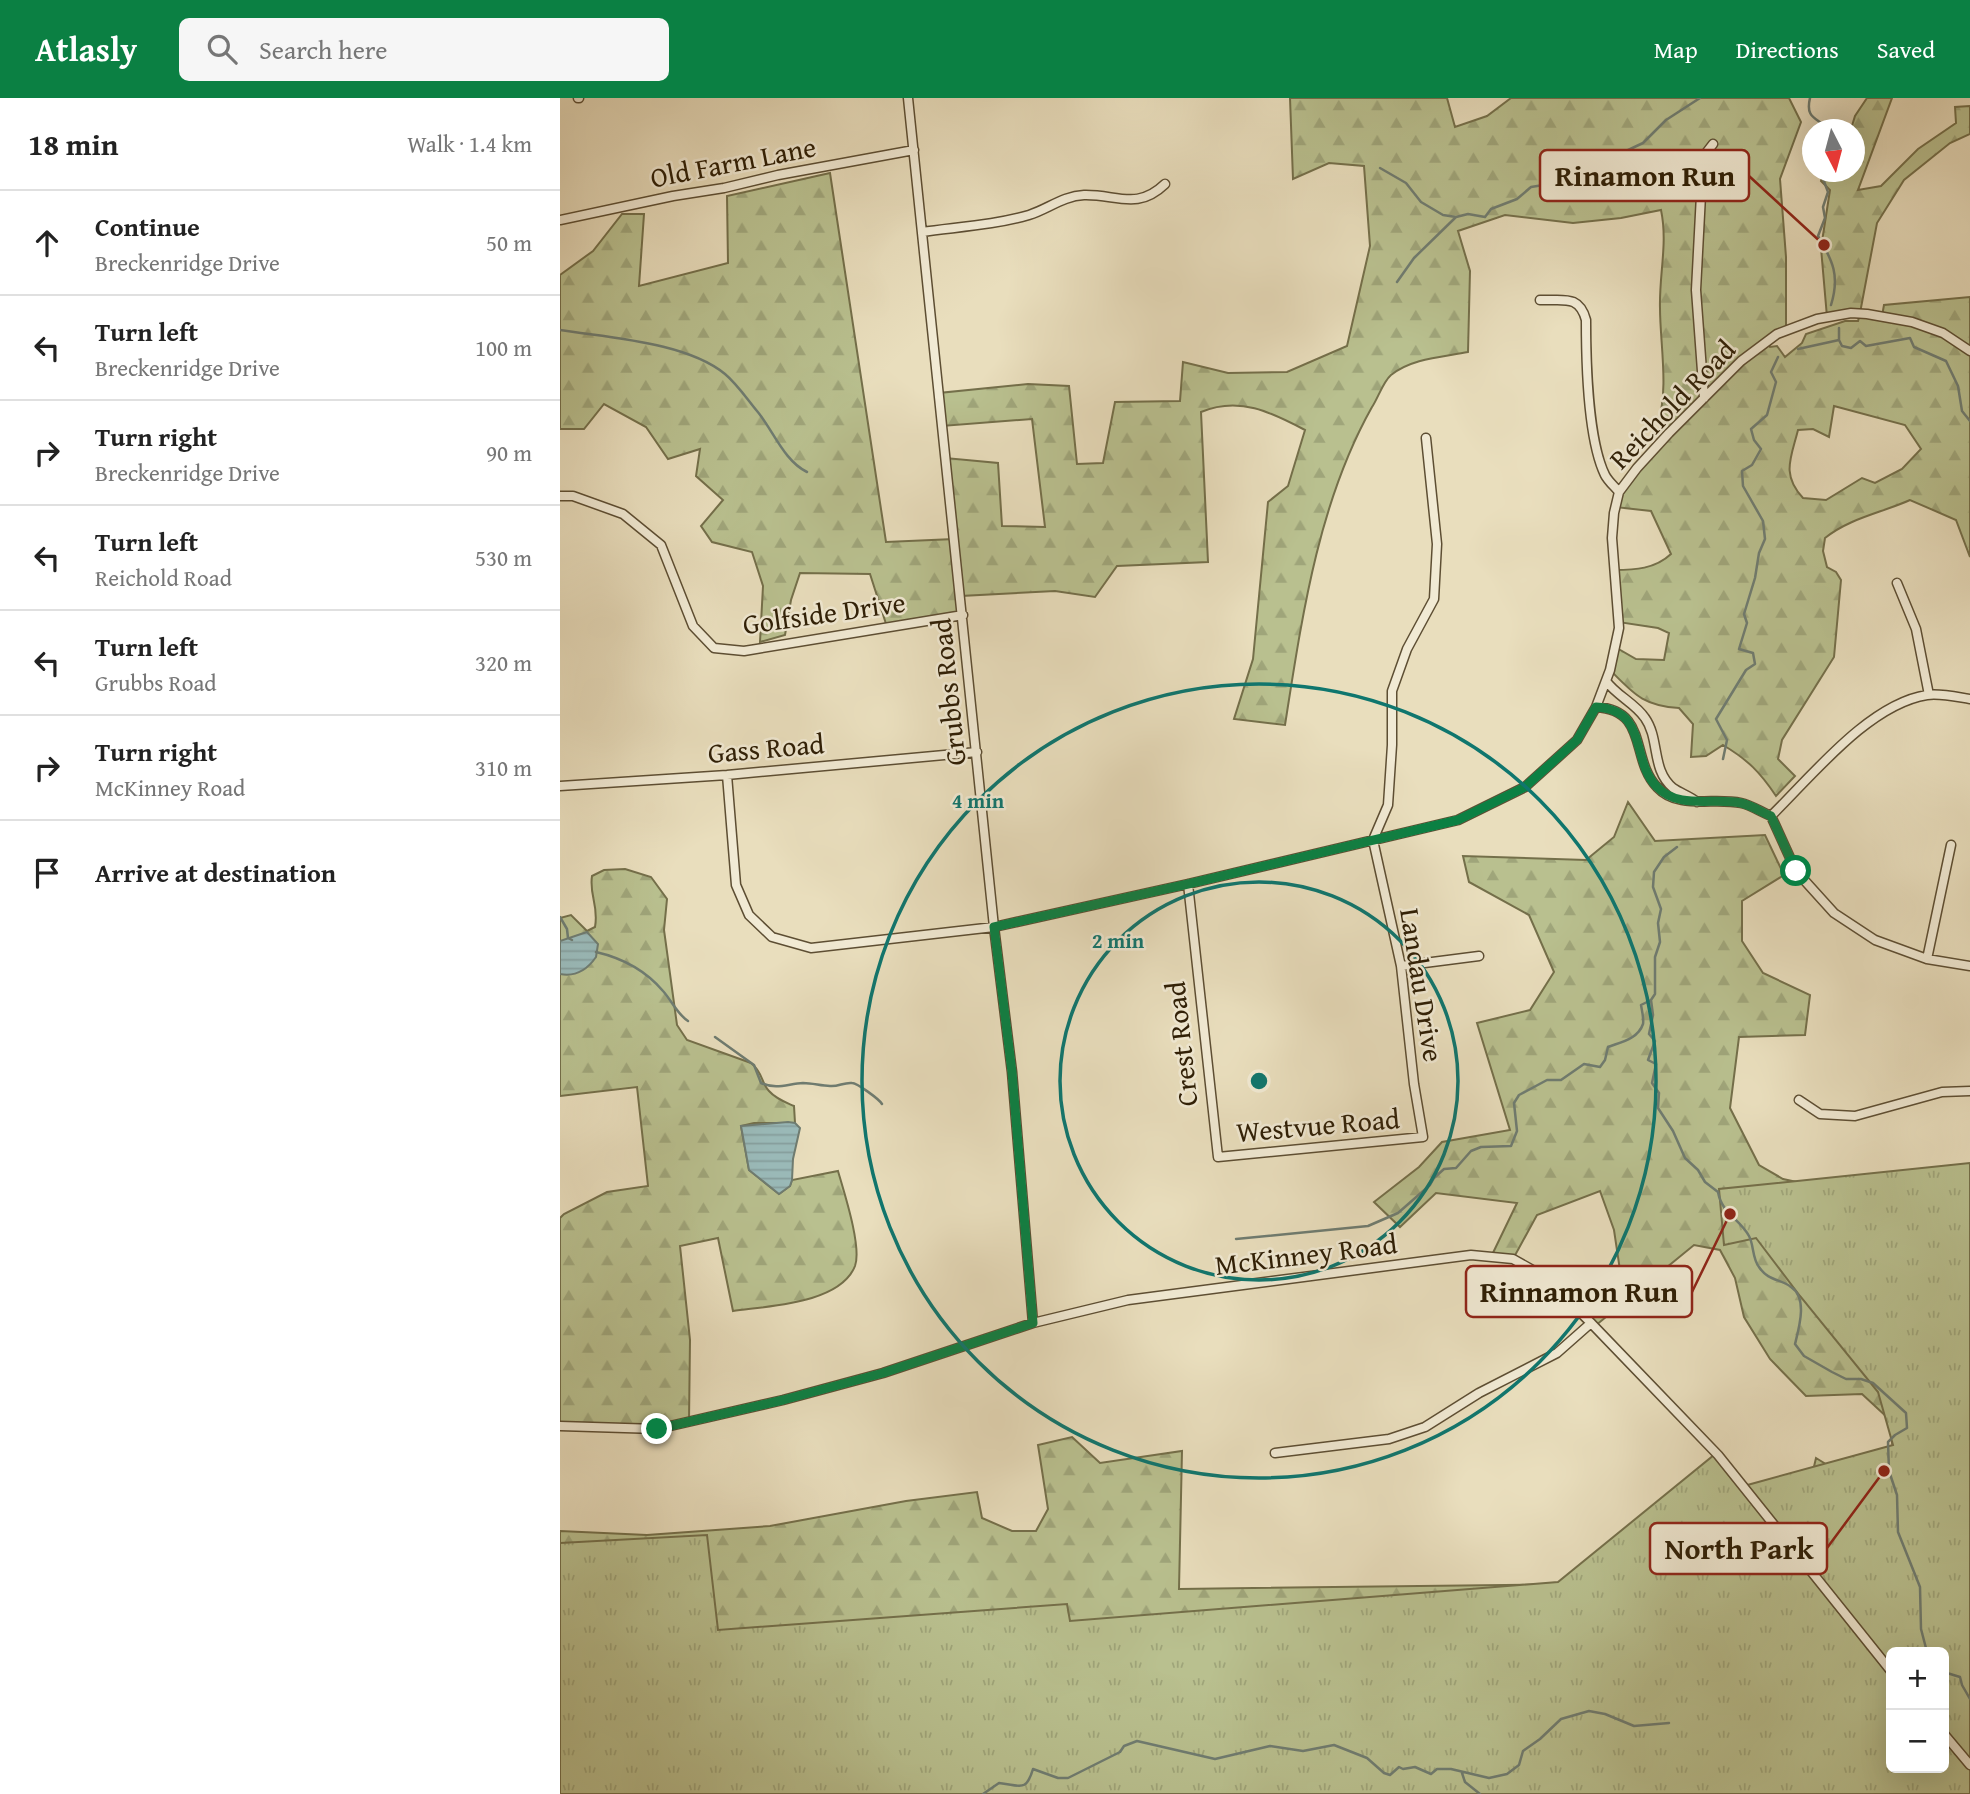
<!DOCTYPE html>
<meta charset="utf-8">
<style>
:root{--surface:#fff;--page:#f6f6f6;--text:#222;--muted:#767676;--line:#e0e0e0;--accent:#0b8043}
body{margin:0;font-family:"Gentium Book Plus",serif;background:var(--page);color:var(--text)}
.controls{position:absolute;right:21px;bottom:21px;display:grid;overflow:hidden;border-radius:10px;box-shadow:0 7px 28px #0002}
.controls button{width:63px;height:63px;display:grid;place-items:center;padding:0;border:0;border-bottom:2px solid var(--line);background:var(--surface);color:var(--text);font:35px sans-serif}
.compass{position:absolute;left:1242px;top:21px;width:63px;height:63px;border-radius:50%;background:var(--surface);box-shadow:0 7px 28px #0002;rotate:174deg}
.stop{position:absolute;width:21px;height:21px;margin:-16px;border:5px solid #0b8043;border-radius:50%;background:#fff}
.stop.end{background:#0b8043;border-color:#fff;box-shadow:0 2px 7px #0008}
.list{margin:0;padding:0;list-style:none}
h2{display:flex;justify-content:space-between;align-items:center;height:91px;margin:0;padding:0 28px;font-size:30px}
h2 small{font-size:23px;font-weight:400;color:var(--muted)}
.list li{display:grid;grid-template-columns:46px 1fr auto;gap:21px;align-items:center;box-sizing:border-box;height:105px;padding:0 28px;border-top:2px solid var(--line)}
.list b{display:block;font-size:26px;white-space:nowrap}
.list p{margin:0;font-size:23px;white-space:nowrap;color:var(--muted)}
.list em{font-size:23px;font-style:normal;color:var(--muted)}
.icon{flex:none;width:38px;height:38px;fill:none;stroke:currentColor;stroke-width:2;stroke-linecap:round;stroke-linejoin:round}
.map{position:relative;flex:none;width:1410px;height:1696px;overflow:hidden}
header{display:flex;align-items:center;gap:42px;box-sizing:border-box;height:98px;padding:0 35px;background:var(--accent);color:#fff}
header strong{font-size:33px}
nav{display:flex;gap:38px;margin-inline-start:auto;font-size:24px}
.search{width:490px;height:63px;background:var(--page);display:flex;align-items:center;gap:18px;box-sizing:border-box;padding:0 24px;border-radius:10px;color:var(--muted);font-size:26px}
main{display:flex}
aside{flex:1;background:var(--surface)}
.map>svg:first-child{display:block}
</style>
<header>
<strong>Atlasly</strong>
<div class="search"><svg class="icon" aria-label="search" viewBox="0 0 24 24"><circle cx="10" cy="10" r="6"/><path d="M15 15l6 6"/></svg>Search here</div>
<nav><a>Map</a><a>Directions</a><a>Saved</a></nav>
</header>
<main>
<aside>
<h2>18 min<small>Walk · 1.4 km</small></h2>
<ul class="list">
<li><svg class="icon" aria-label="ahead" viewBox="0 0 24 24"><path d="M12 20V5M6 11l6-6 6 6"/></svg><div><b>Continue</b><p>Breckenridge Drive</p></div><em>50 m</em></li>
<li><svg class="icon" aria-label="left" viewBox="0 0 24 24"><path d="M17 20v-9H6M10 6l-5 5 5 5"/></svg><div><b>Turn left</b><p>Breckenridge Drive</p></div><em>100 m</em></li>
<li><svg class="icon" aria-label="right" viewBox="0 0 24 24"><path d="M7 20v-9h11M14 6l5 5-5 5"/></svg><div><b>Turn right</b><p>Breckenridge Drive</p></div><em>90 m</em></li>
<li><svg class="icon" aria-label="left" viewBox="0 0 24 24"><path d="M17 20v-9H6M10 6l-5 5 5 5"/></svg><div><b>Turn left</b><p>Reichold Road</p></div><em>530 m</em></li>
<li><svg class="icon" aria-label="left" viewBox="0 0 24 24"><path d="M17 20v-9H6M10 6l-5 5 5 5"/></svg><div><b>Turn left</b><p>Grubbs Road</p></div><em>320 m</em></li>
<li><svg class="icon" aria-label="right" viewBox="0 0 24 24"><path d="M7 20v-9h11M14 6l5 5-5 5"/></svg><div><b>Turn right</b><p>McKinney Road</p></div><em>310 m</em></li>
<li><svg class="icon" aria-label="arrive" viewBox="0 0 24 24"><path d="M6 21V4h12l-3 4 3 4H6"/></svg><div><b>Arrive at destination</b></div></li>
</ul>
</aside>
<div class="map">
<svg width="1410" height="1696" viewBox="0 0 1410 1696">
<defs>
<pattern id="forest-firs" width="22" height="20" patternUnits="userSpaceOnUse" patternTransform="scale(1.75)"><rect width="22" height="20" fill="#b9c08f"/><path d="M5 1l3.5 6h-7zM16 11l3.5 6h-7z" fill="#9fa57a"/></pattern>
<pattern id="park-tufts" width="24" height="20" patternUnits="userSpaceOnUse" patternTransform="scale(1.75)"><rect width="24" height="20" fill="#b9c08f"/><path d="M3 7l-1-3M5 7V3M7 7l1-3M15 17l-1-3M17 17v-4M19 17l1-3" fill="none" stroke="#9fa57a"/></pattern>
<pattern id="water-rules" width="6" height="5" patternUnits="userSpaceOnUse" patternTransform="scale(1.75)"><rect width="6" height="5" fill="#9abab9"/><path d="M0 2.5h6" fill="none" stroke="#859f9e"/></pattern>
</defs>
<rect width="100%" height="100%" fill="#e9debd"/>
<filter id="stains"><feTurbulence type="fractalNoise" baseFrequency=".00286" numOctaves="4"/><feColorMatrix values="0 0 0 0 .2 0 0 0 0 .09 0 0 0 0 .02 0 0 0 .5 -.17"/></filter>
<radialGradient id="worn" r=".72"><stop offset=".6" stop-color="#630" stop-opacity="0"/><stop offset="1" stop-color="#630" stop-opacity=".3"/></radialGradient>
<path fill="url(#forest-firs)" stroke="#746f4a" stroke-width="2" fill-rule="evenodd" d="M730 0H887L895 29 927 18 951 0H1229L1241 24 1220 81 1226 159V233L1207 243 1210 249 1217 248 1225 259 1242 245 1246 236 1285 223H1298L1300 216 1267 219 1261 150 1270 92 1261 83 1264 74H1294V32L1291 31 1295 18 1307 0H1332L1298 92 1321 88 1358 51 1396 25 1395 9 1410 8V36L1390 45 1344 82 1317 125 1300 215 1322 218 1324 207 1410 199V459L1396 422 1350 402C1321 415 1290 420 1265 440L1263 453 1267 469 1276 474 1281 482 1274 559 1222 642 1218 661 1235 678 1216 698C1200 674 1188 662 1163 647L1146 658 1131 659 1133 626 1119 610C1083 608 1074 596 1050 572L1055 549 1076 561 1104 562 1109 535 1098 530 1058 524 1054 472C1075 472 1095 471 1111 456L1091 413 1055 409 1059 394 1109 335 1098 324C1109 291 1100 245 1100 210 1099 177 1108 145 1101 112L1061 120 1013 125 945 117 898 133 910 173 908 254C883 259 852 260 831 277 823 284 818 300 812 309 758 405 742 519 725 627L674 621 693 561 708 404 728 388 745 332C711 314 679 298 641 314L648 464 557 468 535 499 495 493 401 498 403 517 327 529 310 476 240 475 231 502 225 537 200 544 203 488 192 454 152 444 141 428 163 402 136 378 140 351 108 361 86 329 44 306 24 331H0V177L33 153 62 116H84L79 188 168 165 167 98 270 75 326 444 394 441 386 360 438 365 442 428 485 429 472 321 382 328 379 295 468 286 509 288 517 366 543 365 555 304 620 303 623 264 668 275 727 274 787 248 810 148 804 68 769 65 733 81ZM1274 308 1345 327 1361 351 1342 371 1315 385 1302 380 1266 402 1243 400C1221 376 1231 360 1238 332L1253 331 1269 339Z
M1068 704 1095 743 1205 737 1224 777 1182 803V843L1203 875 1250 897 1245 937 1179 939 1170 1010 1199 1067 1223 1081 1260 1089 1410 1086 1384 1554H1331L1249 1390 1256 1360 1282 1376 1335 1367 1329 1321 1302 1296 1246 1298 1210 1261 1184 1219 1175 1180 1160 1152 1134 1147 1035 1228 1017 1211 1061 1179 1054 1132 1040 1093 977 1117 953 1161 931 1159 957 1105 876 1095 840 1129 814 1104 859 1069 882 1044 950 1032 917 925 970 912 994 874 969 817 909 784 903 758 1026 762 1054 739Z
M65 771 91 779 107 801 104 832 117 927 127 942 191 965C203 974 201 985 209 993 216 1001 225 1004 234 1008L235 1025H194L181 1028 189 1072 219 1096 230 1088 232 1082 278 1073C284 1094 302 1149 295 1168 280 1206 207 1208 173 1213L158 1140 120 1148 130 1242 129 1323 97 1331 0 1328V1120L4 1116 47 1094 88 1088 77 989 0 998V820L11 817 27 833 35 829C39 807 29 798 32 778L44 772Z
M512 1339 540 1365 622 1353 619 1491 1019 1486 1165 1643 0 1557V1433L87 1437 210 1428 346 1403 417 1394 422 1420 452 1433H476L488 1411 478 1347Z"/>
<path fill="url(#park-tufts)" stroke="#746f4a" stroke-width="2" fill-rule="evenodd" d="M1410 1065V1696H0V1445L147 1437 158 1532 507 1506 510 1523 998 1484 1154 1357 1180 1389 1333 1347 1318 1294 1240 1198 1196 1140 1164 1147 1159 1091ZM1331 1554H1384V1670H1331Z"/>
<path fill="url(#water-rules)" stroke="#6f7c71" stroke-width="2" d="M27 834 38 846 36 859C27 872 15 879 0 876V843Z
M228 1024 235 1025 240 1030 233 1061 232 1082 230 1088 219 1096 189 1072 181 1028Z"/>
<g fill="none" stroke-linecap="round" stroke-linejoin="round">
<path stroke="#6f7c71" stroke-width="2.5" d="M1250 0C1245 21 1257 19 1269 32
M820 70 846 85 861 104 883 117 896 119 908 116 925 119 931 111 957 101 971 89 996 85 1004 75 1049 61 1083 45 1106 22 1140 0
M1264 74 1262 78 1268 94 1263 109 1265 120 1258 138C1273 163 1280 178 1271 207
M837 184 854 160 896 119
M1279 230V242L1282 248 1291 250 1300 243 1306 248 1350 240 1354 249 1386 263 1398 288 1402 313 1410 323
M0 232C49 240 126 244 165 276 177 286 187 301 197 313 213 332 224 363 247 374
M1238 251 1279 242
M1163 661 1167 642 1156 621 1186 572 1195 566 1193 555 1179 551 1187 525 1184 516 1195 480 1199 455 1205 441 1203 423 1183 388 1182 373 1192 367 1201 351 1194 342 1191 331 1207 317 1216 284 1211 274 1218 259
M1117 749 1104 759 1094 774 1093 789 1101 811 1098 825 1100 844 1095 859V896L1091 902 1093 917 1089 936 1095 943 1088 962 1096 966 1092 985 1099 995 1098 1010 1113 1033 1125 1060 1138 1072 1145 1084 1158 1094C1162 1116 1179 1120 1189 1138 1194 1147 1192 1160 1199 1169 1208 1183 1221 1181 1231 1189 1248 1200 1239 1230 1235 1246L1244 1258 1272 1274 1286 1281H1301L1313 1285 1346 1315 1347 1330 1335 1337 1328 1344 1329 1373 1337 1397 1338 1434 1360 1489 1361 1531 1367 1554
M0 819 7 831 8 840 12 842
M36 854C62 860 86 873 103 893 112 903 117 916 128 923
M155 939 194 967 201 985C217 992 227 986 243 985 253 985 261 988 270 988 278 989 284 984 292 985 297 985 319 1001 322 1006
M676 1141 808 1128 838 1115 870 1087 874 1080 884 1071 896 1070 911 1053 921 1049 951 1048 957 1033 954 1005 959 997 987 982H1001L1024 966 1040 969 1045 962 1048 949C1061 944 1078 941 1083 926 1084 921 1082 913 1081 907L1091 902
M1384 1578 1387 1575 1400 1579 1402 1587 1410 1601
M902 1675 905 1684 920 1696
M423 1696 439 1685C460 1687 466 1695 473 1671L498 1680H508L560 1654 564 1648 577 1643 655 1661 710 1648 743 1653 774 1647 807 1660 824 1675 830 1677 839 1669 843 1671 855 1669 871 1676 877 1671H891L929 1680 947 1676 959 1667 963 1653 980 1641 1001 1621 1029 1613 1045 1616 1074 1628 1109 1625"/>
<g stroke="#5d4e33" stroke-width="11">
<path id="minor" d="M18 0H19
M348 0 434 829 452 974 473 1225
M0 122 113 98 164 90 218 77 354 52
M362 134C397 129 435 127 469 117 488 111 503 98 524 97 556 96 577 113 605 86
M980 202C1003 203 1019 196 1026 222 1026 262 1028 342 1045 377 1048 383 1055 389 1059 394
M1144 300 1136 192 1143 59 1153 46
M0 398H13L63 416 101 447 133 528 154 550 184 553 403 517
M1337 485 1356 531 1369 597
M1046 583C1057 598 1075 605 1085 620 1100 641 1091 672 1113 690 1120 695 1130 698 1137 704
M1036 609C1089 612 1070 661 1097 689 1118 712 1154 699 1181 705 1191 707 1201 714 1211 718L1236 773 1274 815 1315 842 1367 861 1410 868
M167 677 176 787 189 817 212 839 251 850 434 829 628 786 898 722 965 689 1017 642 1036 609 1050 572 1059 530 1052 440 1054 415 1059 394 1077 370 1109 335 1181 263 1217 236 1257 221 1291 215 1307 216 1352 224 1383 235 1410 253
M0 688 167 677 417 654
M1211 718C1252 678 1309 606 1367 597 1380 595 1397 599 1410 601
M628 786 658 1059 863 1039 854 986 841 868 813 742 828 707 832 647V593L847 551 874 501 877 446 866 340
M1367 861 1391 747
M841 868 919 858
M1239 1002 1260 1016 1295 1018 1382 994 1410 993
M0 1328 97 1331 223 1302 323 1275 473 1225 568 1202 911 1157 953 1161 985 1179 1031 1225 1158 1357 1331 1573
M715 1355 829 1341 865 1329 919 1295 997 1255 1031 1225
M1384 1636 1410 1667"/>
</g>
<use href="#minor" stroke="#f1ead4" stroke-width="8"/>
</g>
<g fill="none" stroke-linecap="round" stroke-linejoin="round">
<path stroke="#0b8043" stroke-width="9" d="M97 1331 223 1302 323 1275 473 1225 452 974 434 829 628 786 898 722 965 689 1017 642 1036 609C1089 612 1070 662 1097 689 1119 712 1154 699 1181 705 1191 707 1201 714 1211 718L1236 773"/>
</g>
<g fill="none" stroke="#0f766e" stroke-width="3.5">
<circle cx="699" cy="983" r="199"/>
<circle cx="699" cy="983" r="397"/>
</g>
<g text-anchor="middle" stroke-width="5" stroke-linejoin="round" paint-order="stroke">
<g font-size="28" fill="#2e1e05" stroke="#f1ead4">
<text transform="translate(173 64) rotate(-11)" y="10">Old Farm Lane</text>
<text transform="translate(1112 306) rotate(-46)" y="10">Reichold Road</text>
<text transform="translate(264 515) rotate(-8)" y="10">Golfside Drive</text>
<text transform="translate(388 594) rotate(-96)" y="10">Grubbs Road</text>
<text transform="translate(206 650) rotate(-5)" y="10">Gass Road</text>
<text transform="translate(862 887) rotate(81)" y="10">Landau Drive</text>
<text transform="translate(621 946) rotate(-96)" y="10">Crest Road</text>
<text transform="translate(758 1027) rotate(-5)" y="10">Westvue Road</text>
<text transform="translate(746 1156) rotate(-7)" y="10">McKinney Road</text>
</g>
</g>
<circle cx="699" cy="983" r="10" fill="#0f766e" stroke="#f1ead4" stroke-width="3.5"/>
<g font-size="21" text-anchor="middle" font-weight="bold" fill="#0f766e" stroke="#f1ead4" stroke-width="5" stroke-linejoin="round" paint-order="stroke">
<text x="418" y="710">4 min</text>
<text x="558" y="850">2 min</text>
</g>
<path fill="none" stroke="#8f2418" stroke-width="2.5" d="M1264 147L1189 78M1170 1116L1132 1194M1324 1373L1267 1450"/>
<g fill="#8f2418" stroke="#f1ead4" stroke-width="2.5">
<circle cx="1264" cy="147" r="7"/>
<circle cx="1170" cy="1116" r="7"/>
<circle cx="1324" cy="1373" r="7"/>
</g>
<g fill="#f1ead4" stroke="#8f2418" stroke-width="2.5">
<rect x="980" y="52" width="209" height="51" rx="7"/>
<rect x="906" y="1168" width="226" height="51" rx="7"/>
<rect x="1090" y="1425" width="177" height="51" rx="7"/>
</g>
<g font-size="30" text-anchor="middle" font-weight="bold" fill="#2e1e05">
<text x="1085" y="88">Rinamon Run</text>
<text x="1019" y="1204">Rinnamon Run</text>
<text x="1179" y="1461">North Park</text>
</g>
<rect width="100%" height="100%" filter="url(#stains)"/>
<rect width="100%" height="100%" fill="url(#worn)"/>
</svg>
<div class="controls">
<button>+</button>
<button>−</button>
</div>
<svg class="compass" viewBox="-18 -18 36 36"><path d="M0-13l5 13h-10z" fill="#e53935"/><path d="M0 13l5-13h-10z" fill="#767676"/></svg>
<div class="stop" style="left:1236px;top:773px"></div>
<div class="stop end" style="left:97px;top:1331px"></div>
</div>
</main>
